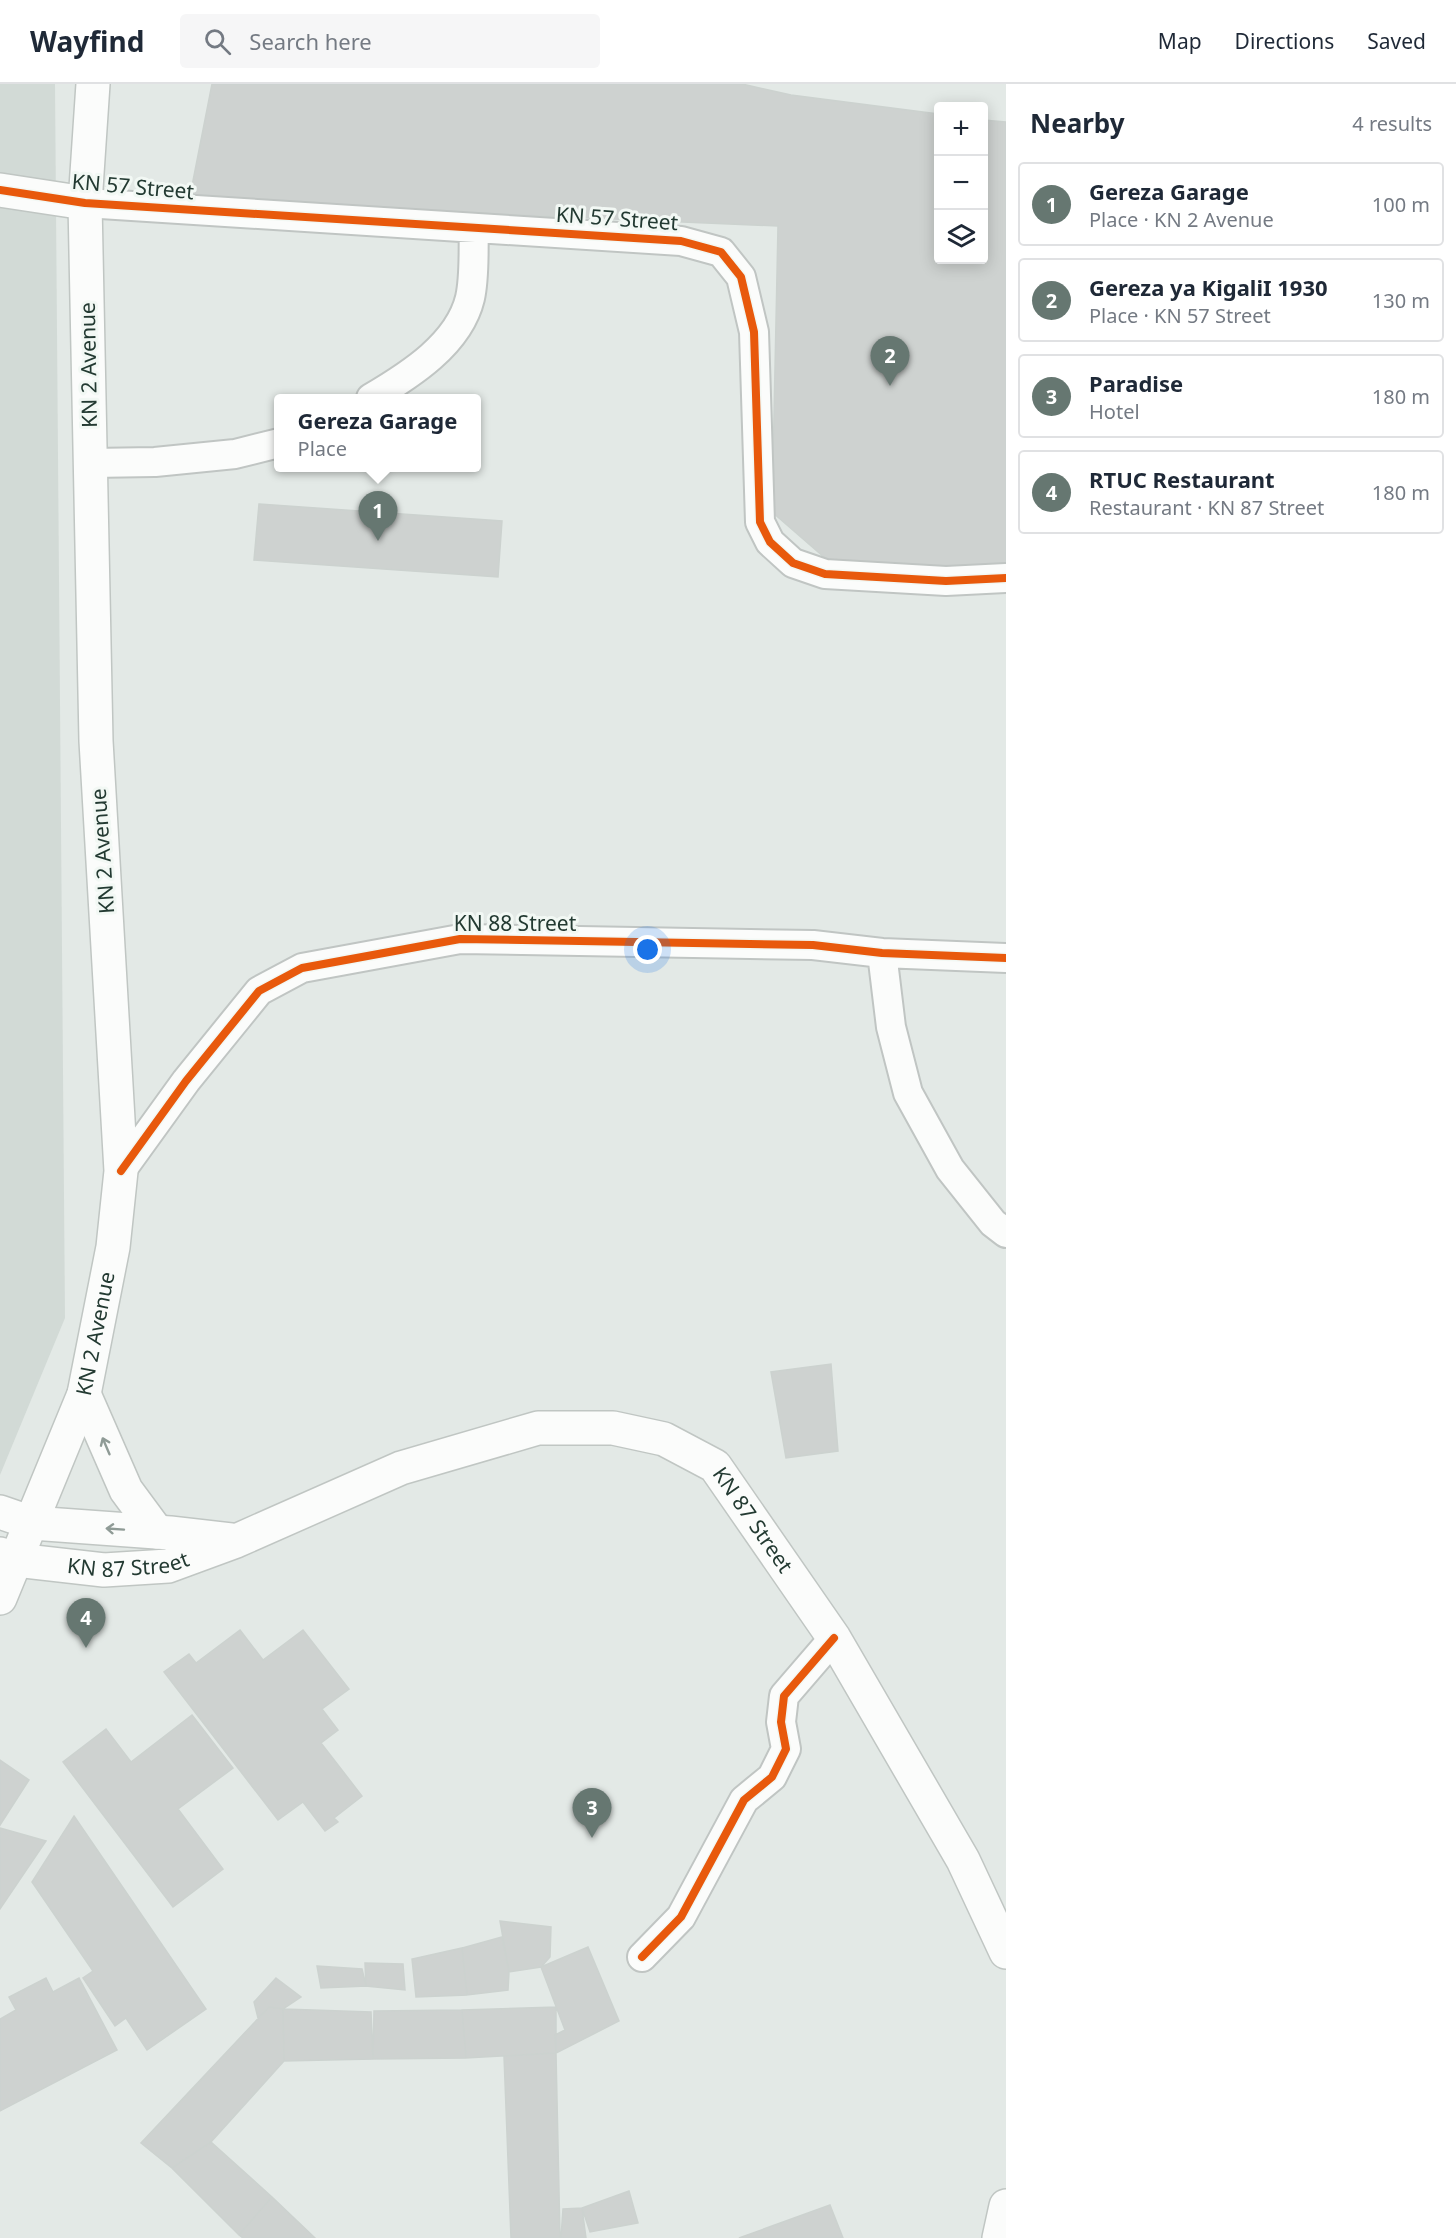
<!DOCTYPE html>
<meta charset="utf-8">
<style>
:root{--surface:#fff;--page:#f6f6f7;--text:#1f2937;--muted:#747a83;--line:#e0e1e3;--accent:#667771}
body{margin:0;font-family:"Noto Sans",sans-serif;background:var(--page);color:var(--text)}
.controls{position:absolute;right:18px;top:18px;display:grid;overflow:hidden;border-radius:6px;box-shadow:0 3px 15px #0003}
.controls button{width:54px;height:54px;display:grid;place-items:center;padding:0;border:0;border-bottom:2px solid var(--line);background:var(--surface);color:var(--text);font:30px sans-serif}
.you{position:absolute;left:648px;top:866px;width:21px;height:21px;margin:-15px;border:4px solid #fff;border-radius:50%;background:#1a73e8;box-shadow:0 0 0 9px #1a73e833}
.badge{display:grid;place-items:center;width:39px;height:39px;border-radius:50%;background:var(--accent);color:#fff;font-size:20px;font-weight:700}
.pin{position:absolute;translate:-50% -50px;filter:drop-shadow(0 2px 3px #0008)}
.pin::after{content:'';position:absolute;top:32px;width:21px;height:18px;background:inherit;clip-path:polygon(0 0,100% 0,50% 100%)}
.popup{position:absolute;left:274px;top:310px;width:207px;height:78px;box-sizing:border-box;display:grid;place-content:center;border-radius:6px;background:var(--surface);filter:drop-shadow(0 2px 4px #0005);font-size:20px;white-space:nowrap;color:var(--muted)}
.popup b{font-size:22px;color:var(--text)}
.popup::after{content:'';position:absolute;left:50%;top:100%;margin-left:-12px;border:12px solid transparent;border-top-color:var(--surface)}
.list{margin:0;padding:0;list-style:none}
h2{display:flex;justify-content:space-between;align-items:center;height:78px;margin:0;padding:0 24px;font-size:26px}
h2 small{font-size:20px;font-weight:400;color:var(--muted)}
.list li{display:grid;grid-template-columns:39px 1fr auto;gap:18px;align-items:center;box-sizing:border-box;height:84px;margin:0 12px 12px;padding:0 12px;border:2px solid var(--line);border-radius:6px}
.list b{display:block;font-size:22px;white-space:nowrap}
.list p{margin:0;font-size:20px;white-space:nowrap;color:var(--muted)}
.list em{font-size:20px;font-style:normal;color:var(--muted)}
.icon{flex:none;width:33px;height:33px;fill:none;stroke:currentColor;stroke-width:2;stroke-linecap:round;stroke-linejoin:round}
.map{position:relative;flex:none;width:1006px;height:2154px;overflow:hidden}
header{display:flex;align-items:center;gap:36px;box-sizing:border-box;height:84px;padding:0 30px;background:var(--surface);border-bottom:2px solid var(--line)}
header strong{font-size:28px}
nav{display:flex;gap:33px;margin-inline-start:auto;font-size:21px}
.search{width:420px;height:54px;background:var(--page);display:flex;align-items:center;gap:15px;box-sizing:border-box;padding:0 21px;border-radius:6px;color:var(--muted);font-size:22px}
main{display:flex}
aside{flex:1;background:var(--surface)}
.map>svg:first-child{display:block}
</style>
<header>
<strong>Wayfind</strong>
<div class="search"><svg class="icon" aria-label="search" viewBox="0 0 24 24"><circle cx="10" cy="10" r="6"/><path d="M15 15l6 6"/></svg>Search here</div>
<nav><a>Map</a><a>Directions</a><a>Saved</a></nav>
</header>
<main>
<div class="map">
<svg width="1006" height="2154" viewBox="0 0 1006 2154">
<rect width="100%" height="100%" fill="#e3e9e6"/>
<path fill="#d2dad6" d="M0 0H55L65 1234 0 1391Z"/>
<path fill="#ced2d0" stroke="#ccd2cf" stroke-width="1.5" d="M212 0H742L791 11 938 30V176H984V36L1006 38V487H840L772 428 778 142 189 117Z
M259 420 502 437 498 493 254 476Z
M831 1280 838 1367 786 1374 771 1288Z
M240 1546 263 1576 303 1546 349 1605 322 1625 338 1646 321 1659 362 1712 334 1734 338 1738 325 1747 303 1718 278 1736 164 1588 189 1570 196 1579Z
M192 1631 233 1684 178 1725 223 1785 173 1823 63 1678 106 1645 131 1678Z
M0 1676 29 1696 0 1741Z
M74 1732 206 1925 147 1966 126 1934 115 1942 83 1894 93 1887 32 1798Z
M0 1744 46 1757 0 1825Z
M500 1837 551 1843 550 1873 541 1883 509 1888Z
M502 1853 509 1888 508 1906 467 1911 462 1864Z
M588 1863 619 1937 556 1969 555 1951 565 1946 541 1883Z
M462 1864 467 1911 416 1913 412 1875Z
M365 1879 403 1880 405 1906 366 1902Z
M317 1882 362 1885 366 1902 321 1904Z
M46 1894 53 1908 79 1894 117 1966 0 2027V1935L16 1926 9 1913Z
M276 1894 301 1913 283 1925 269 1923 258 1934 254 1918Z
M269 1923 283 1925 284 1977 211 2058 172 2084 141 2059Z
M556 1923V1969L466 1974 462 1926Z
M283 1925 371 1928 373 1975 284 1977Z
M462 1926 466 1974 373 1975 374 1927Z
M556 1969 560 2154H511L504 1972Z
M211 2058 272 2113 239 2151 172 2084Z
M629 2107 638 2139 590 2148 582 2124Z
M272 2113 315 2154H243L239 2151Z
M830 2121 843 2154H739Z
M582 2124 586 2154H561L563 2125Z"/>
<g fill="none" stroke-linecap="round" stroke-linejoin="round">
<g stroke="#c0c5c3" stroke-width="32">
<path id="street" d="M85 119 681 157 721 168 741 193 754 248 760 438 770 458 793 479 825 490 946 497 1006 494
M371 314C410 291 459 260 470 214 475 192 473 166 474 144
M91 379 155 378 235 370 279 359
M882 869 891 943 908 1009 950 1085 993 1139 1006 1149
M121 1087 186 997 259 907 302 884 460 855 813 861 882 869 1006 874
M642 1873 681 1833 744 1716 772 1693 786 1665 781 1638 784 1612 834 1554"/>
</g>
<g stroke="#c0c6c3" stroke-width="36">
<g id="secondary">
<path d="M0 106 85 119"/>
<path d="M84 1310 126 1406 157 1448"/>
<path d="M0 1428 32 1439 170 1449 231 1456"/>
<path id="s1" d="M0 1470 16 1476 104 1486 168 1482 236 1457 401 1384 538 1344H613L664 1355 715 1382 834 1554 963 1776 1006 1868"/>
<path id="s2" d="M0 1514 84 1310 113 1163 121 1087 96 657 85 119 93 0"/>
<path d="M999 2154 1006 2122"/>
</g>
</g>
<use href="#street" stroke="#fbfcfb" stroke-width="28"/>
<use href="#secondary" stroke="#fbfcfb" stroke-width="33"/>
<g stroke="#f2f8f4" stroke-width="11">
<path id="cycleway" d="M0 106 85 119 681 157 721 168 741 193 754 248 760 438 770 458 793 479 825 490 946 497 1006 494
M121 1087 186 997 259 907 302 884 460 855 813 861 882 869 1006 874
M642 1873 681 1833 744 1716 772 1693 786 1665 781 1638 784 1612 834 1554"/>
</g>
<use href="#cycleway" stroke="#e8590c" stroke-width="8"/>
</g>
<defs><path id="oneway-shaft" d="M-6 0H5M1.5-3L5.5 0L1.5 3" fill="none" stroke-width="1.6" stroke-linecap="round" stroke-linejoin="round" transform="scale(1.5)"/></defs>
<g stroke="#8f9b96">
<use href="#oneway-shaft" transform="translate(106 1362) rotate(-113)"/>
<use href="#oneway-shaft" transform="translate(115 1445) rotate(-176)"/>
</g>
<g text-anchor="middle" stroke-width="6" stroke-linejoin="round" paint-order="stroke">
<g font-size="21" fill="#233a32" stroke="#f2f8f4">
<text transform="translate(133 103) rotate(5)" y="7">KN 57 Street</text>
<text transform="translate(617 135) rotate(4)" y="7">KN 57 Street</text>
<text transform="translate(89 281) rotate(-91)" y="7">KN 2 Avenue</text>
<text transform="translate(103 767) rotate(-94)" y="7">KN 2 Avenue</text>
<text x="515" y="847">KN 88 Street</text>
<text dy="7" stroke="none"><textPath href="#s2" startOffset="282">KN 2 Avenue</textPath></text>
<text dy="7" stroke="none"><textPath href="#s1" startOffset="816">KN 87 Street</textPath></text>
<text dy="7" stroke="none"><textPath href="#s1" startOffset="130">KN 87 Street</textPath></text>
</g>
</g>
</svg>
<div class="controls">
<button>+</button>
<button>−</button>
<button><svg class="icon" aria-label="layers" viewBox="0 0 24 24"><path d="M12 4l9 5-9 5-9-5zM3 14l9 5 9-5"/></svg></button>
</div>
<div class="you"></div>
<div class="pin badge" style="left:378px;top:457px">1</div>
<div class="popup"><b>Gereza Garage</b>Place</div>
<div class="pin badge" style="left:890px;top:302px">2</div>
<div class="pin badge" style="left:592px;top:1754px">3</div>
<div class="pin badge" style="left:86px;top:1564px">4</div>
</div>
<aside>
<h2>Nearby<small>4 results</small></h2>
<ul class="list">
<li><span class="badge">1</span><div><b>Gereza Garage</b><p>Place · KN 2 Avenue</p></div><em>100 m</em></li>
<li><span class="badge">2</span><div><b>Gereza ya KigaliI 1930</b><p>Place · KN 57 Street</p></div><em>130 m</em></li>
<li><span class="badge">3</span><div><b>Paradise</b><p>Hotel</p></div><em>180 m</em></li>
<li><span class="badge">4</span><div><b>RTUC Restaurant</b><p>Restaurant · KN 87 Street</p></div><em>180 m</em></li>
</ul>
</aside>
</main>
